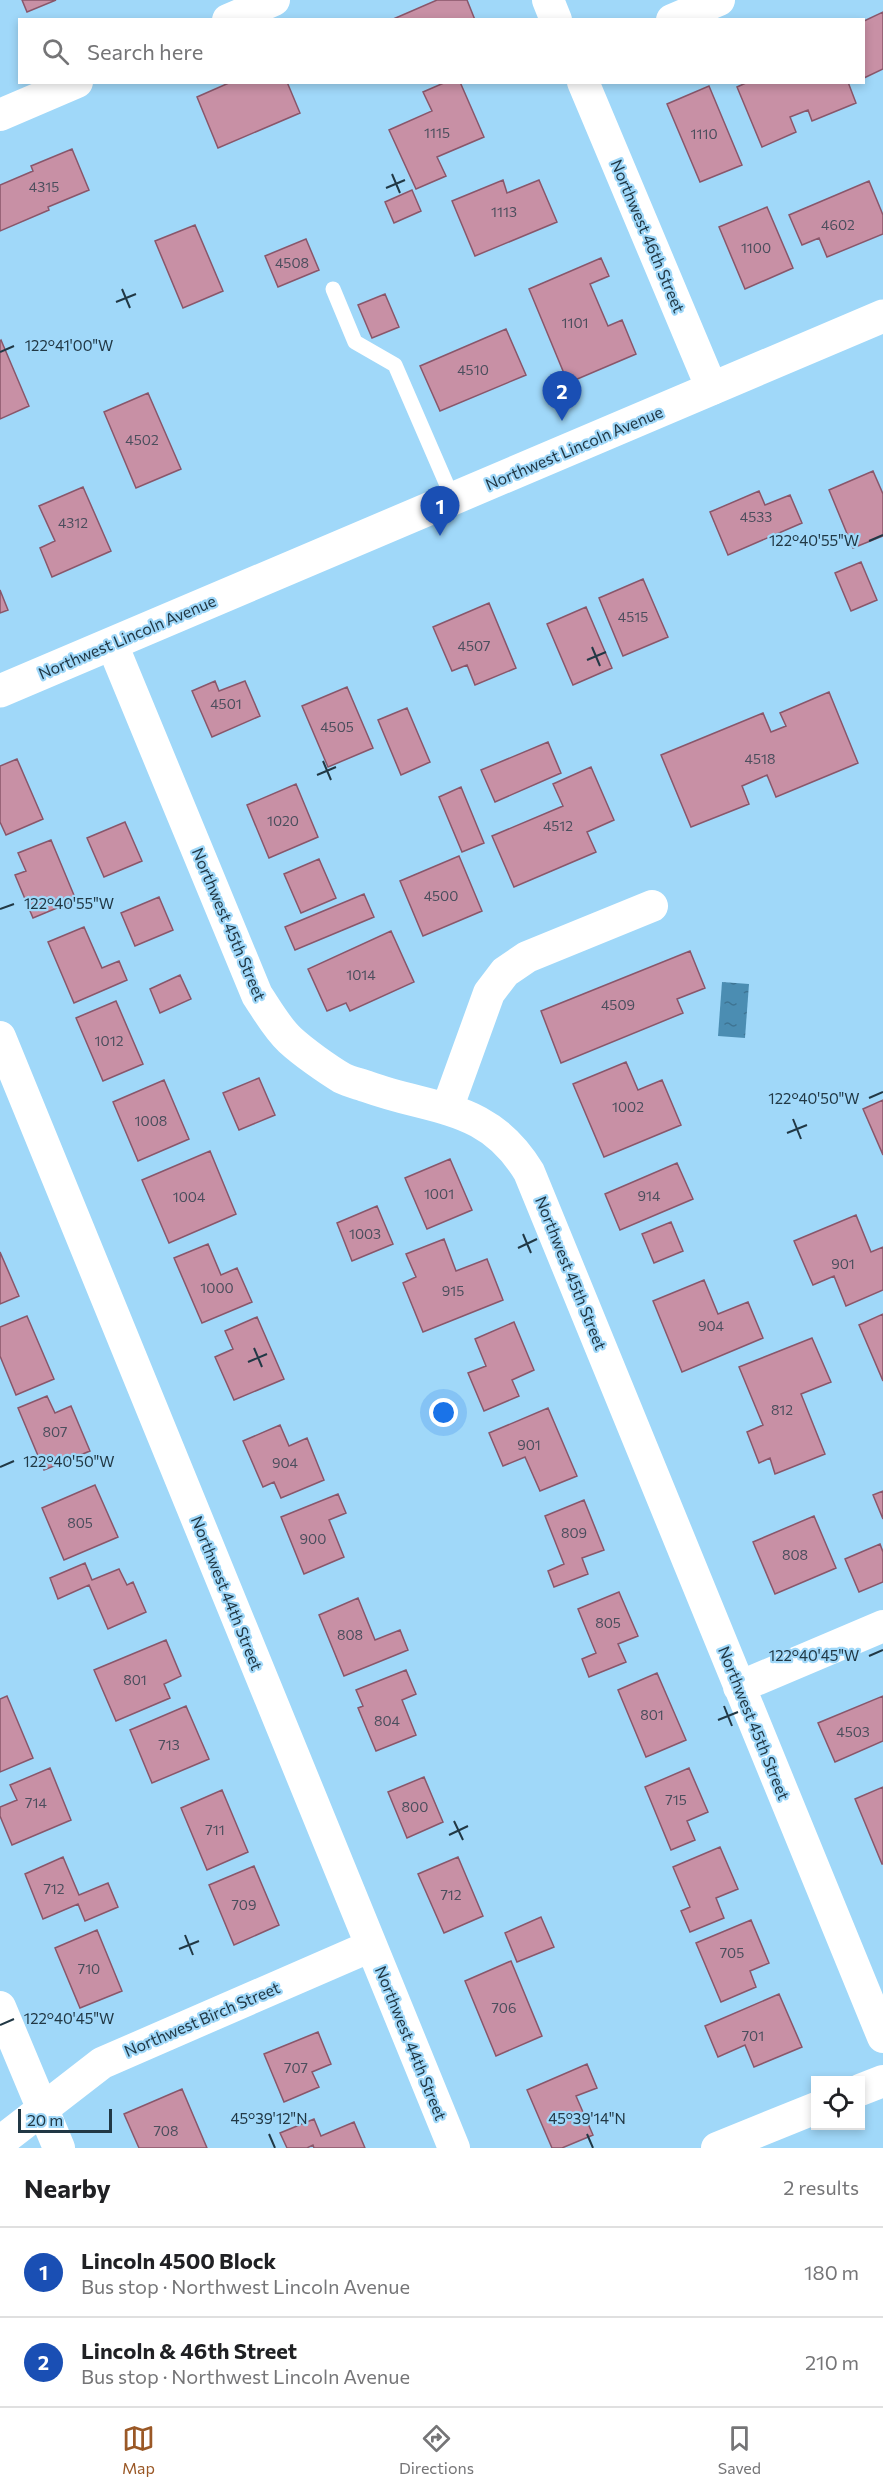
<!DOCTYPE html>
<meta charset="utf-8">
<style>
:root{--surface:#fff;--page:#f6f6f6;--text:#202124;--muted:#757577;--line:#e0e0e0;--accent:#9a5826}
body{margin:0;font-family:Commissioner,sans-serif;background:var(--page);color:var(--text)}
.controls{position:absolute;right:18px;bottom:18px;display:grid;overflow:hidden;border-radius:0px;box-shadow:0 3px 9px #0003}
.controls button{width:54px;height:54px;display:grid;place-items:center;padding:0;border:0;border-bottom:2px solid var(--line);background:var(--surface);color:var(--text);font:30px sans-serif}
.scale{position:absolute;left:18px;bottom:15px;width:94px;box-sizing:border-box;padding-left:6px;border:3px solid #213845;border-top:0;font-size:16px;line-height:21px;white-space:nowrap;color:#213845;-webkit-text-stroke:4px #a0d8f9;paint-order:stroke}
.you{position:absolute;left:444px;top:1413px;width:21px;height:21px;margin:-15px;border:4px solid #fff;border-radius:50%;background:#1a73e8;box-shadow:0 0 0 9px #1a73e833}
.badge{display:grid;place-items:center;width:39px;height:39px;border-radius:50%;background:var(--accent);color:#fff;font-size:20px;font-weight:700}
.pin{position:absolute;translate:-50% -50px;filter:drop-shadow(0 2px 3px #0008)}
.pin::after{content:'';position:absolute;top:32px;width:21px;height:18px;background:inherit;clip-path:polygon(0 0,100% 0,50% 100%)}
.list{margin:0;padding:0;list-style:none}
h2{display:flex;justify-content:space-between;align-items:center;height:78px;margin:0;padding:0 24px;font-size:26px}
h2 small{font-size:20px;font-weight:400;color:var(--muted)}
.list li{display:grid;grid-template-columns:39px 1fr auto;gap:18px;align-items:center;box-sizing:border-box;height:90px;padding:0 24px;border-top:2px solid var(--line)}
.list b{display:block;font-size:22px;white-space:nowrap}
.list p{margin:0;font-size:20px;white-space:nowrap;color:var(--muted)}
.list em{font-size:20px;font-style:normal;color:var(--muted)}
.icon{flex:none;width:33px;height:33px;fill:none;stroke:currentColor;stroke-width:2;stroke-linecap:round;stroke-linejoin:round}
.map{position:relative;flex:none;width:883px;height:2148px;overflow:hidden}
.search{position:absolute;background:var(--surface);box-shadow:0 3px 9px #0003;left:18px;right:18px;top:18px;height:66px;display:flex;align-items:center;gap:15px;box-sizing:border-box;padding:0 21px;border-radius:0px;color:var(--muted);font-size:22px}
.sheet{height:258px;background:var(--surface)}
nav{display:flex;justify-content:space-around;align-items:center;box-sizing:border-box;height:84px;border-top:2px solid var(--line);background:var(--surface);font-size:16px;color:var(--muted)}
nav a{display:grid;justify-items:center;gap:3px}
nav .on{color:var(--accent)}
.map>svg:first-child{display:block}
</style>
<div class="map">
<svg width="883" height="2148" viewBox="0 0 883 2148">
<defs>
<pattern id="water-ripples" width="26" height="14" patternUnits="userSpaceOnUse" patternTransform="scale(1.5)"><rect width="26" height="14" fill="#4b8db2"/><path d="M2 4q2-2 4 0t4 0M15 11q2-2 4 0t4 0" fill="none" stroke="#3e7493"/></pattern>
</defs>
<rect width="100%" height="100%" fill="#a0d8f9"/>
<path fill="url(#water-ripples)" d="M722 982 749 984 745 1038 718 1036Z"/>
<path fill="#c890a5" stroke="#89566a" stroke-width="1.5" d="M22 0H56L27 12Z
M437 0H467L475 20H391Z
M883 12V69L864 78V21Z
M231 82H287L300 113 218 148 197 97Z
M446 82H460L484 137 437 157 446 176 416 189 389 130 432 111 423 92Z
M748 82H848L856 103 812 121 808 110 790 117 796 132 762 147 737 87Z
M709 86 742 165 700 182 667 104Z
M72 149 89 190 48 207 49 210 0 231V185L33 171 31 166Z
M503 180 507 193 539 180 557 222 475 256 452 201Z
M869 181 883 215V234L827 257 819 238 802 245 789 215Z
M412 190 421 211 394 223 385 202Z
M767 207 793 268 745 289 719 227Z
M195 225 223 291 183 308 155 241Z
M306 239 319 270 278 287 265 256Z
M601 258 609 276 590 284 608 326 622 320 636 354 568 383 529 289Z
M385 294 399 327 372 338 358 305Z
M506 329 526 375 440 411 420 366Z
M1 340 29 406 0 419V341Z
M148 393 181 469 136 488 104 412Z
M873 471 883 494V536L853 548 829 490Z
M83 487 111 551 52 577 40 548 55 541 39 506Z
M759 491 765 505 790 495 802 523 728 555 710 512Z
M861 562 877 600 851 611 835 573Z
M643 579 668 637 623 656 599 598Z
M0 590 8 610 0 613Z
M489 603 516 668 475 685 467 665 452 671 433 627Z
M586 607 612 668 573 685 547 624Z
M215 681 219 691 245 681 260 716 212 737 192 691Z
M347 687 373 748 328 767 302 706Z
M829 692 858 763 776 797 767 775 742 786 749 804 691 827 661 755 763 713 771 732 786 726 780 713Z
M407 708 430 762 401 775 378 720Z
M548 742 561 773 495 802 481 770Z
M17 759 43 819 6 835 0 822V766Z
M591 767 614 820 587 832 596 852 514 887 492 836 563 806 553 784Z
M296 784 318 837 269 858 247 805Z
M461 787 484 843 462 852 439 797Z
M125 822 142 861 104 877 87 838Z
M51 840 76 900 33 918 15 875 26 871 18 853Z
M459 856 482 911 423 936 400 881Z
M319 859 336 898 301 913 284 874Z
M364 894 374 917 295 950 285 927Z
M159 897 173 930 135 946 121 913Z
M84 927 102 968 119 961 127 980 74 1003 48 942Z
M391 931 414 982 350 1011 346 1003 327 1011 308 969Z
M690 951 705 988 677 999 683 1013 561 1063 541 1011Z
M180 975 191 999 160 1013 150 989Z
M116 1001 143 1064 103 1081 76 1018Z
M626 1062 638 1090 662 1080 681 1125 604 1157 573 1084Z
M259 1078 275 1115 239 1130 223 1093Z
M164 1080 189 1139 138 1161 113 1102Z
M883 1100V1155L863 1109Z
M210 1151 236 1214 169 1243 142 1180Z
M450 1159 472 1210 427 1229 405 1178Z
M677 1163 693 1199 620 1230 605 1194Z
M377 1206 393 1244 352 1261 337 1223Z
M856 1215 871 1252 883 1247V1290L846 1306 834 1276 813 1285 794 1241Z
M671 1222 683 1251 654 1263 642 1234Z
M444 1239 456 1271 487 1259 503 1300 423 1332 403 1283 416 1277 406 1254Z
M208 1244 221 1275 237 1268 252 1302 202 1323 174 1258Z
M0 1252 19 1296 0 1304Z
M704 1280 718 1314 748 1302 763 1338 682 1372 653 1301Z
M883 1314V1381L859 1325Z
M27 1316 54 1379 16 1395 0 1356V1327Z
M257 1317 284 1379 234 1400 215 1357 233 1349 225 1331Z
M514 1322 534 1370 512 1380 519 1396 484 1411 468 1373 486 1366 475 1339Z
M812 1338 831 1382 801 1394 825 1454 775 1474 770 1458 759 1463 747 1432 763 1425 739 1367Z
M47 1396 55 1413 71 1406 90 1451 44 1470 18 1408Z
M548 1408 577 1476 540 1491 525 1457 503 1466 489 1433Z
M280 1425 289 1446 307 1438 324 1480 281 1498 274 1482 263 1487 243 1441Z
M95 1485 118 1537 64 1560 42 1508Z
M883 1491V1519L873 1495Z
M338 1494 346 1513 329 1520 344 1557 304 1574 281 1517Z
M584 1500 604 1550 582 1558 588 1574 554 1587 548 1571 564 1564 545 1516Z
M814 1516 836 1568 775 1594 753 1542Z
M880 1544 883 1552V1582L859 1592 845 1559Z
M85 1563 92 1580 119 1569 127 1585 133 1582 146 1612 108 1629 89 1585 58 1599 50 1578Z
M619 1592 638 1636 618 1644 626 1662 589 1677 582 1659 596 1653 578 1609Z
M358 1598 375 1640 400 1630 408 1650 344 1676 319 1615Z
M166 1640 181 1676 164 1684 170 1698 116 1721 94 1670Z
M406 1670 416 1694 402 1700 416 1735 376 1751 358 1708 363 1706 356 1690Z
M657 1673 686 1740 646 1757 618 1690Z
M7 1696 33 1758 0 1772V1699Z
M883 1696V1741L835 1762 818 1723Z
M186 1706 209 1759 152 1783 130 1730Z
M50 1768 71 1820 12 1845 0 1816V1807L17 1800 10 1785Z
M689 1768 708 1812 687 1821 695 1840 671 1850 645 1787Z
M424 1777 443 1822 407 1838 388 1792Z
M883 1787V1864H882L855 1799Z
M222 1790 248 1852 207 1870 181 1808Z
M720 1847 738 1889 716 1898 724 1918 690 1932 681 1911 690 1907 673 1867Z
M63 1857 79 1895 108 1883 118 1907 85 1921 78 1904 43 1919 25 1874Z
M458 1857 483 1916 444 1933 418 1874Z
M254 1866 279 1925 234 1945 209 1885Z
M541 1917 554 1947 517 1962 505 1933Z
M751 1920 769 1963 750 1971 756 1987 721 2002 696 1943Z
M97 1930 122 1991 80 2008 55 1948Z
M511 1961 542 2036 496 2056 465 1981Z
M779 1994 802 2047 754 2067 745 2045 718 2057 705 2026Z
M318 2032 331 2064 312 2072 319 2087 284 2102 264 2054Z
M587 2064 597 2088 576 2096 593 2135 562 2148H552L527 2090Z
M182 2089 207 2148H139L124 2114Z
M314 2119 321 2136 354 2122 365 2148H314L313 2145 307 2148H287L280 2133Z"/>
<g fill="none" stroke-linecap="round" stroke-linejoin="round">
<path stroke="#fff" stroke-width="15" d="M333 289 355 342 395 365 453 499"/>
<path stroke="#fff" stroke-width="32" d="M548 0 556 20
M228 20 274 0
M672 20 719 0
M583 82 712 389
M0 115 77 82
M112 644 257 995C267 1010 277 1028 290 1040 303 1052 327 1069 342 1078 350 1082 360 1084 368 1087 435 1111 488 1104 529 1172L883 2037
M0 1037 454 2148
M447 1109 489 993 505 972 527 957 652 906
M739 1687 883 1626
M0 2007 59 2148
M860 2090 883 2081
M0 2142 102 2063 371 1946
M717 2148 816 2108"/>
<path stroke="#fff" stroke-width="33" d="M0 691 883 316"/>
</g>
<path fill="none" stroke="#213845" stroke-width="2" d="M392 174 400 193M386 188 405 180M122 289 130 308M116 302 136 294M0 352 14 346M869 541 883 535M592 647 600 666M587 660 606 652M323 761 331 780M317 775 336 767M0 909 14 904M869 1098 883 1092M793 1119 801 1139M787 1133 807 1125M523 1234 531 1253M518 1248 537 1239M254 1348 262 1367M248 1362 267 1354M0 1467 14 1461M869 1656 883 1650M724 1706 732 1726M718 1720 738 1712M454 1821 463 1840M449 1835 468 1826M185 1935 193 1955M179 1949 199 1941M0 2025 14 2019M269 2134 275 2148M587 2134 593 2148"/>
<g text-anchor="middle" stroke-width="4.5" stroke-linejoin="round" paint-order="stroke">
<g font-size="14" fill="#4b4e5d">
<text x="437" y="138">1115</text>
<text x="704" y="139">1110</text>
<text x="44" y="192">4315</text>
<text x="504" y="217">1113</text>
<text x="838" y="230">4602</text>
<text x="756" y="253">1100</text>
<text x="292" y="268">4508</text>
<text x="575" y="328">1101</text>
<text x="473" y="375">4510</text>
<text x="142" y="445">4502</text>
<text x="756" y="522">4533</text>
<text x="73" y="528">4312</text>
<text x="633" y="622">4515</text>
<text x="474" y="651">4507</text>
<text x="226" y="709">4501</text>
<text x="337" y="732">4505</text>
<text x="760" y="764">4518</text>
<text x="283" y="826">1020</text>
<text x="558" y="831">4512</text>
<text x="441" y="901">4500</text>
<text x="361" y="980">1014</text>
<text x="618" y="1010">4509</text>
<text x="109" y="1046">1012</text>
<text x="628" y="1112">1002</text>
<text x="151" y="1126">1008</text>
<text x="439" y="1199">1001</text>
<text x="649" y="1201">914</text>
<text x="189" y="1202">1004</text>
<text x="365" y="1239">1003</text>
<text x="843" y="1269">901</text>
<text x="217" y="1293">1000</text>
<text x="453" y="1296">915</text>
<text x="711" y="1331">904</text>
<text x="782" y="1415">812</text>
<text x="55" y="1437">807</text>
<text x="529" y="1450">901</text>
<text x="285" y="1468">904</text>
<text x="80" y="1528">805</text>
<text x="574" y="1538">809</text>
<text x="313" y="1544">900</text>
<text x="795" y="1560">808</text>
<text x="608" y="1628">805</text>
<text x="350" y="1640">808</text>
<text x="135" y="1685">801</text>
<text x="652" y="1720">801</text>
<text x="387" y="1726">804</text>
<text x="853" y="1737">4503</text>
<text x="169" y="1750">713</text>
<text x="676" y="1805">715</text>
<text x="36" y="1808">714</text>
<text x="415" y="1812">800</text>
<text x="215" y="1835">711</text>
<text x="54" y="1894">712</text>
<text x="451" y="1900">712</text>
<text x="244" y="1910">709</text>
<text x="732" y="1958">705</text>
<text x="89" y="1974">710</text>
<text x="504" y="2013">706</text>
<text x="753" y="2041">701</text>
<text x="296" y="2073">707</text>
<text x="166" y="2136">708</text>
</g>
<g font-size="16" fill="#213845" stroke="#a0d8f9">
<text transform="translate(648 236) rotate(67)" y="6">Northwest 46th Street</text>
<text transform="translate(574 448) rotate(-23)" y="6">Northwest Lincoln Avenue</text>
<text transform="translate(127 637) rotate(-23)" y="6">Northwest Lincoln Avenue</text>
<text transform="translate(229 924) rotate(67)" y="6">Northwest 45th Street</text>
<text transform="translate(571 1273) rotate(68)" y="6">Northwest 45th Street</text>
<text transform="translate(227 1593) rotate(68)" y="6">Northwest 44th Street</text>
<text transform="translate(754 1723) rotate(68)" y="6">Northwest 45th Street</text>
<text transform="translate(202 2019) rotate(-23)" y="6">Northwest Birch Street</text>
<text transform="translate(411 2043) rotate(68)" y="6">Northwest 44th Street</text>
</g>
</g>
<g font-size="15" text-anchor="middle" fill="#213845" stroke="#a0d8f9" stroke-width="4.5" stroke-linejoin="round" paint-order="stroke">
<text x="69" y="351">122°41'00"W</text>
<text x="814" y="546">122°40'55"W</text>
<text x="69" y="909">122°40'55"W</text>
<text x="814" y="1104">122°40'50"W</text>
<text x="69" y="1467">122°40'50"W</text>
<text x="814" y="1661">122°40'45"W</text>
<text x="69" y="2024">122°40'45"W</text>
<text x="269" y="2124">45°39'12"N</text>
<text x="587" y="2124">45°39'14"N</text>
</g>
</svg>
<div class="controls">
<button><svg class="icon" aria-label="locate" viewBox="0 0 24 24"><circle cx="12" cy="12" r="6"/><path d="M12 2v4M12 18v4M2 12h4M18 12h4"/></svg></button>
</div>
<div class="scale">20 m</div>
<div class="you"></div>
<div class="pin badge" style="left:440px;top:536px;background:#1a4fb4">1</div>
<div class="pin badge" style="left:562px;top:421px;background:#1a4fb4">2</div>
<div class="search"><svg class="icon" aria-label="search" viewBox="0 0 24 24"><circle cx="10" cy="10" r="6"/><path d="M15 15l6 6"/></svg>Search here</div>
</div>
<section class="sheet">
<h2>Nearby<small>2 results</small></h2>
<ul class="list">
<li><span class="badge" style="background:#1a4fb4">1</span><div><b>Lincoln 4500 Block</b><p>Bus stop · Northwest Lincoln Avenue</p></div><em>180 m</em></li>
<li><span class="badge" style="background:#1a4fb4">2</span><div><b>Lincoln &amp; 46th Street</b><p>Bus stop · Northwest Lincoln Avenue</p></div><em>210 m</em></li>
</ul>
</section>
<nav>
<a class="on"><svg class="icon" aria-label="map" viewBox="0 0 24 24"><path d="M3 6l6-2 6 2 6-2v14l-6 2-6-2-6 2zM9 4v14M15 6v14"/></svg>Map</a>
<a><svg class="icon" aria-label="directions" viewBox="0 0 24 24"><path d="M12 3l9 9-9 9-9-9zM9 14v-3h6M13 9l2 2-2 2"/></svg>Directions</a>
<a><svg class="icon" aria-label="saved" viewBox="0 0 24 24"><path d="M7 4h10v16l-5-4-5 4z"/></svg>Saved</a>
</nav>
